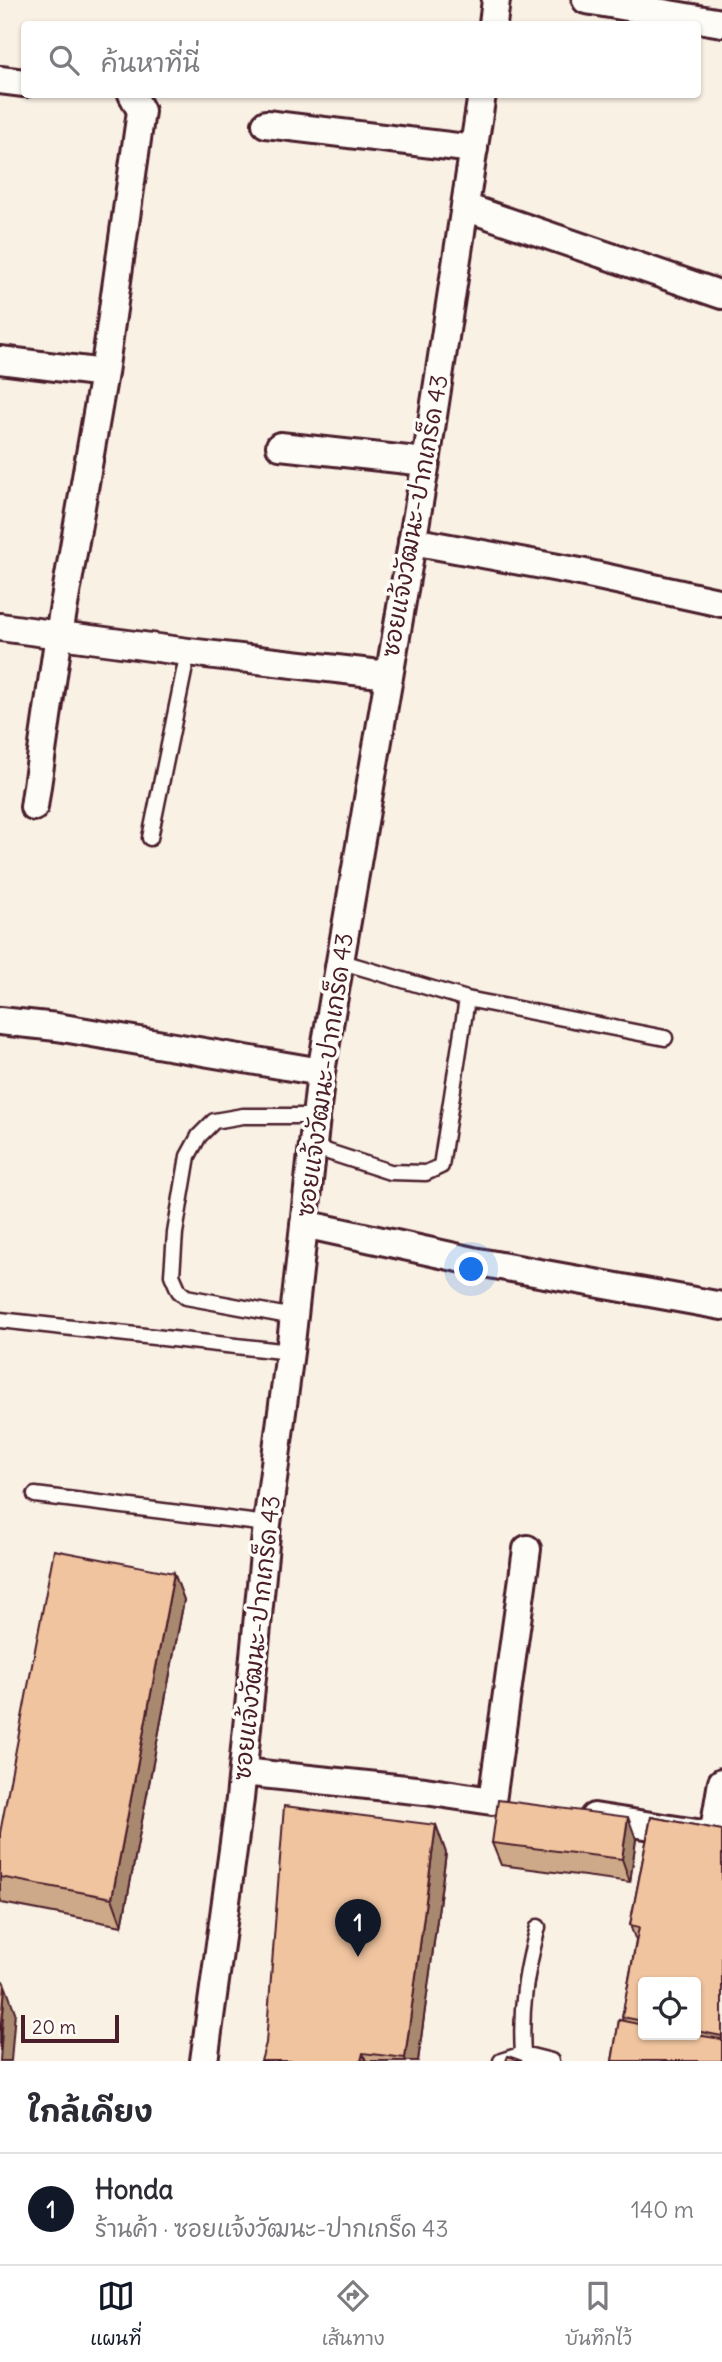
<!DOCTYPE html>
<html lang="th">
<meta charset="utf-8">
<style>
:root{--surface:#fff;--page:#f2f2f3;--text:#2b2b33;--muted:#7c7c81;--line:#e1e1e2;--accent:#111827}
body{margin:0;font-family:Delius,"Playpen Sans Thai",sans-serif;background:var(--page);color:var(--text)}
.controls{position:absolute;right:21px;bottom:21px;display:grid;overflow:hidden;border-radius:7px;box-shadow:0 2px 5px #0004}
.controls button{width:63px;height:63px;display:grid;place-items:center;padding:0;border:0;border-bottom:2px solid var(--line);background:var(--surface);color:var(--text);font:35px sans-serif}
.scale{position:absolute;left:21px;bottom:18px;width:98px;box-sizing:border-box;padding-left:7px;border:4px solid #4a1f2b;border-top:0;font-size:19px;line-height:24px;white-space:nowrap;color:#4a1f2b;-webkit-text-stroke:5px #fdfcf7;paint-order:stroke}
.you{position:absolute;left:472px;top:1270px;width:24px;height:24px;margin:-18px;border:5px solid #fff;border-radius:50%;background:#1a73e8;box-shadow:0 0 0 10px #1a73e833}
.badge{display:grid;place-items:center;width:46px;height:46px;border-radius:50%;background:var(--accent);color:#fff;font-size:23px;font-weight:700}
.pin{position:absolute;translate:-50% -58px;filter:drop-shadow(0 2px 4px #0008)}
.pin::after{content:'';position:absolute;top:37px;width:24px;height:21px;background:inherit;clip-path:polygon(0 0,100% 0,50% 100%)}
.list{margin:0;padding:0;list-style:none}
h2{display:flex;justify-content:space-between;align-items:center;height:91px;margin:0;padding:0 28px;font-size:30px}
h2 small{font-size:23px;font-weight:400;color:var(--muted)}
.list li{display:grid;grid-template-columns:46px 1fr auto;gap:21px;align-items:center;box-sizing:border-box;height:112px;padding:0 28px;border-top:2px solid var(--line)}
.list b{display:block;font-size:26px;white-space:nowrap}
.list p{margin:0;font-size:23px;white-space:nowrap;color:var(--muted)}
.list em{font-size:23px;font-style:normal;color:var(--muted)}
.icon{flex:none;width:38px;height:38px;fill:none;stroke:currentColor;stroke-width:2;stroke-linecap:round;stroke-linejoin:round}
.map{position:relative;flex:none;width:722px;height:2061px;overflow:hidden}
.search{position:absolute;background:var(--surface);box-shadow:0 2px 5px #0004;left:21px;right:21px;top:21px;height:77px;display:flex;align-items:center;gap:18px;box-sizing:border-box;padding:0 24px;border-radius:7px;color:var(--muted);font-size:26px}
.sheet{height:203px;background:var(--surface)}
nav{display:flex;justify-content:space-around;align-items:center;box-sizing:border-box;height:98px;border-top:2px solid var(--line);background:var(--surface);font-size:19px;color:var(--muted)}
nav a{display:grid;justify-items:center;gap:4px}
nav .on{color:var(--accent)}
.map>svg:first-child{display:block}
</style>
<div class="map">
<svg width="722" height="2061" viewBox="0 0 722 2061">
<rect width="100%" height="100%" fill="#faf1e5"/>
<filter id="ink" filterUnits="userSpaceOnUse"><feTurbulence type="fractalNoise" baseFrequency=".0143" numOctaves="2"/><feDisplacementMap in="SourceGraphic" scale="14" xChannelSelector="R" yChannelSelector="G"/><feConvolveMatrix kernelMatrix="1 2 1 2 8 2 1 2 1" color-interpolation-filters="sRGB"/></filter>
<g filter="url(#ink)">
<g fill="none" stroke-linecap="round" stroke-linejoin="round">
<g stroke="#4a1f2b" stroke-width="19">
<path id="lane" d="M150 838 188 652
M467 999 665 1038
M313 1147 390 1172 426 1173 441 1166 467 999 339 961
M294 1317 186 1297 179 1291 172 1275 175 1233 188 1156 199 1136 214 1121 243 1116H316
M0 1320 290 1352
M35 1495 267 1524
M523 2054C520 2006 526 1973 538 1927
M501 2061 523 2054 551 2061"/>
</g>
<g stroke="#4a1f2b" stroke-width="32">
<path id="street" d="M586 0 722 23
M493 24 496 0
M0 80 24 83
M266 124 474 149
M465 207 722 295
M0 360 104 373
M280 446 426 462
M412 541 580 572 722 603
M0 627 188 652 389 675
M34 807 59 634 104 373 141 111 132 94
M0 1021 57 1027 321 1072
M304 1224 473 1261 722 1306
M243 1772 425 1791 492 1801 527 1549
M594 1817 722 1837
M713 1836 722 1782
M204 2061 240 1799 267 1524 290 1352 321 1072 426 462 482 94"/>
</g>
<use href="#lane" stroke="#fdfcf7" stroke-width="14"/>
<use href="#street" stroke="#fdfcf7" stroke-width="26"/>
</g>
<path fill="#cea989" stroke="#4a1f2b" stroke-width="2" fill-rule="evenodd" d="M174 1573 184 1600 122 1926 2 1903 0 1898V1833Z
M651 1817 722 1830V2061H612L619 2020 623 2021 622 2017 636 1941 630 1925ZM643 1982H696V2035H643Z
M436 1825 446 1853 418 2061H261Z
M636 1839 630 1882 501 1865 492 1843Z"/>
<path fill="#a8896f" stroke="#4a1f2b" stroke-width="2" d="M174 1573 184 1600 122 1926 112 1898Z
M628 1817 636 1839 630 1882 622 1859Z
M436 1825 446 1853 418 2061H406L405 2058Z
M5 1985 15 2012 11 2061H0Z
M363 2053 366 2061H361Z"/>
<path fill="#f0c49f" stroke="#4a1f2b" stroke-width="2" d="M54 1550 174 1573 112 1898 0 1877V1833Z
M498 1800 628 1817 622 1859 492 1843Z
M284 1806 436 1825 405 2058 363 2053 361 2061H261L266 2043Z
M651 1817 722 1830V2036L696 2031V1982H643V2021L622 2017 639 1927 630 1925Z
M0 1980 3 1981 5 1985 0 2051Z
M619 2020 643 2025V2035H696L722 2039V2061H612Z
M508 2056 522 2061H506Z"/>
</g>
<g text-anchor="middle" stroke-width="7" stroke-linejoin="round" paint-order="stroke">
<g font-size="24" fill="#4a1f2b" stroke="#fdfcf7">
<text transform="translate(415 516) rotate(-80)" y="8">ซอยแจ้งวัฒนะ-ปากเกร็ด 43</text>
<text transform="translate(325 1075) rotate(-82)" y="8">ซอยแจ้งวัฒนะ-ปากเกร็ด 43</text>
<text transform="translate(257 1638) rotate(-84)" y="8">ซอยแจ้งวัฒนะ-ปากเกร็ด 43</text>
</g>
</g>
</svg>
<div class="controls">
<button><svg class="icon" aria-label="locate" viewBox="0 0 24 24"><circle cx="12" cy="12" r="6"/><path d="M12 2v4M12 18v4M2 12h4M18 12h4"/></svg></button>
</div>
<div class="scale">20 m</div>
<div class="you"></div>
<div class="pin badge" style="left:358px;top:1957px">1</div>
<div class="search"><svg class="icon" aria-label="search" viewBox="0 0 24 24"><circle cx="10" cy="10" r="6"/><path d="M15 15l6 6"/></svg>ค้นหาที่นี่</div>
</div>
<section class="sheet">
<h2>ใกล้เคียง<small></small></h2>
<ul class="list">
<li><span class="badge">1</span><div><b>Honda</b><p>ร้านค้า · ซอยแจ้งวัฒนะ-ปากเกร็ด 43</p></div><em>140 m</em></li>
</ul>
</section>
<nav>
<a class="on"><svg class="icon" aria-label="map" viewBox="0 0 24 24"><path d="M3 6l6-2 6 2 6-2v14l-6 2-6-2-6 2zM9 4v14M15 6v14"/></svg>แผนที่</a>
<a><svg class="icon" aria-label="directions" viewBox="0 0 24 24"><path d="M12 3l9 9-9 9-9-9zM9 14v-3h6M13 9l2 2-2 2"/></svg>เส้นทาง</a>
<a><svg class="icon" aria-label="saved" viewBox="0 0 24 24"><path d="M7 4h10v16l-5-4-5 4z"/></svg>บันทึกไว้</a>
</nav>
